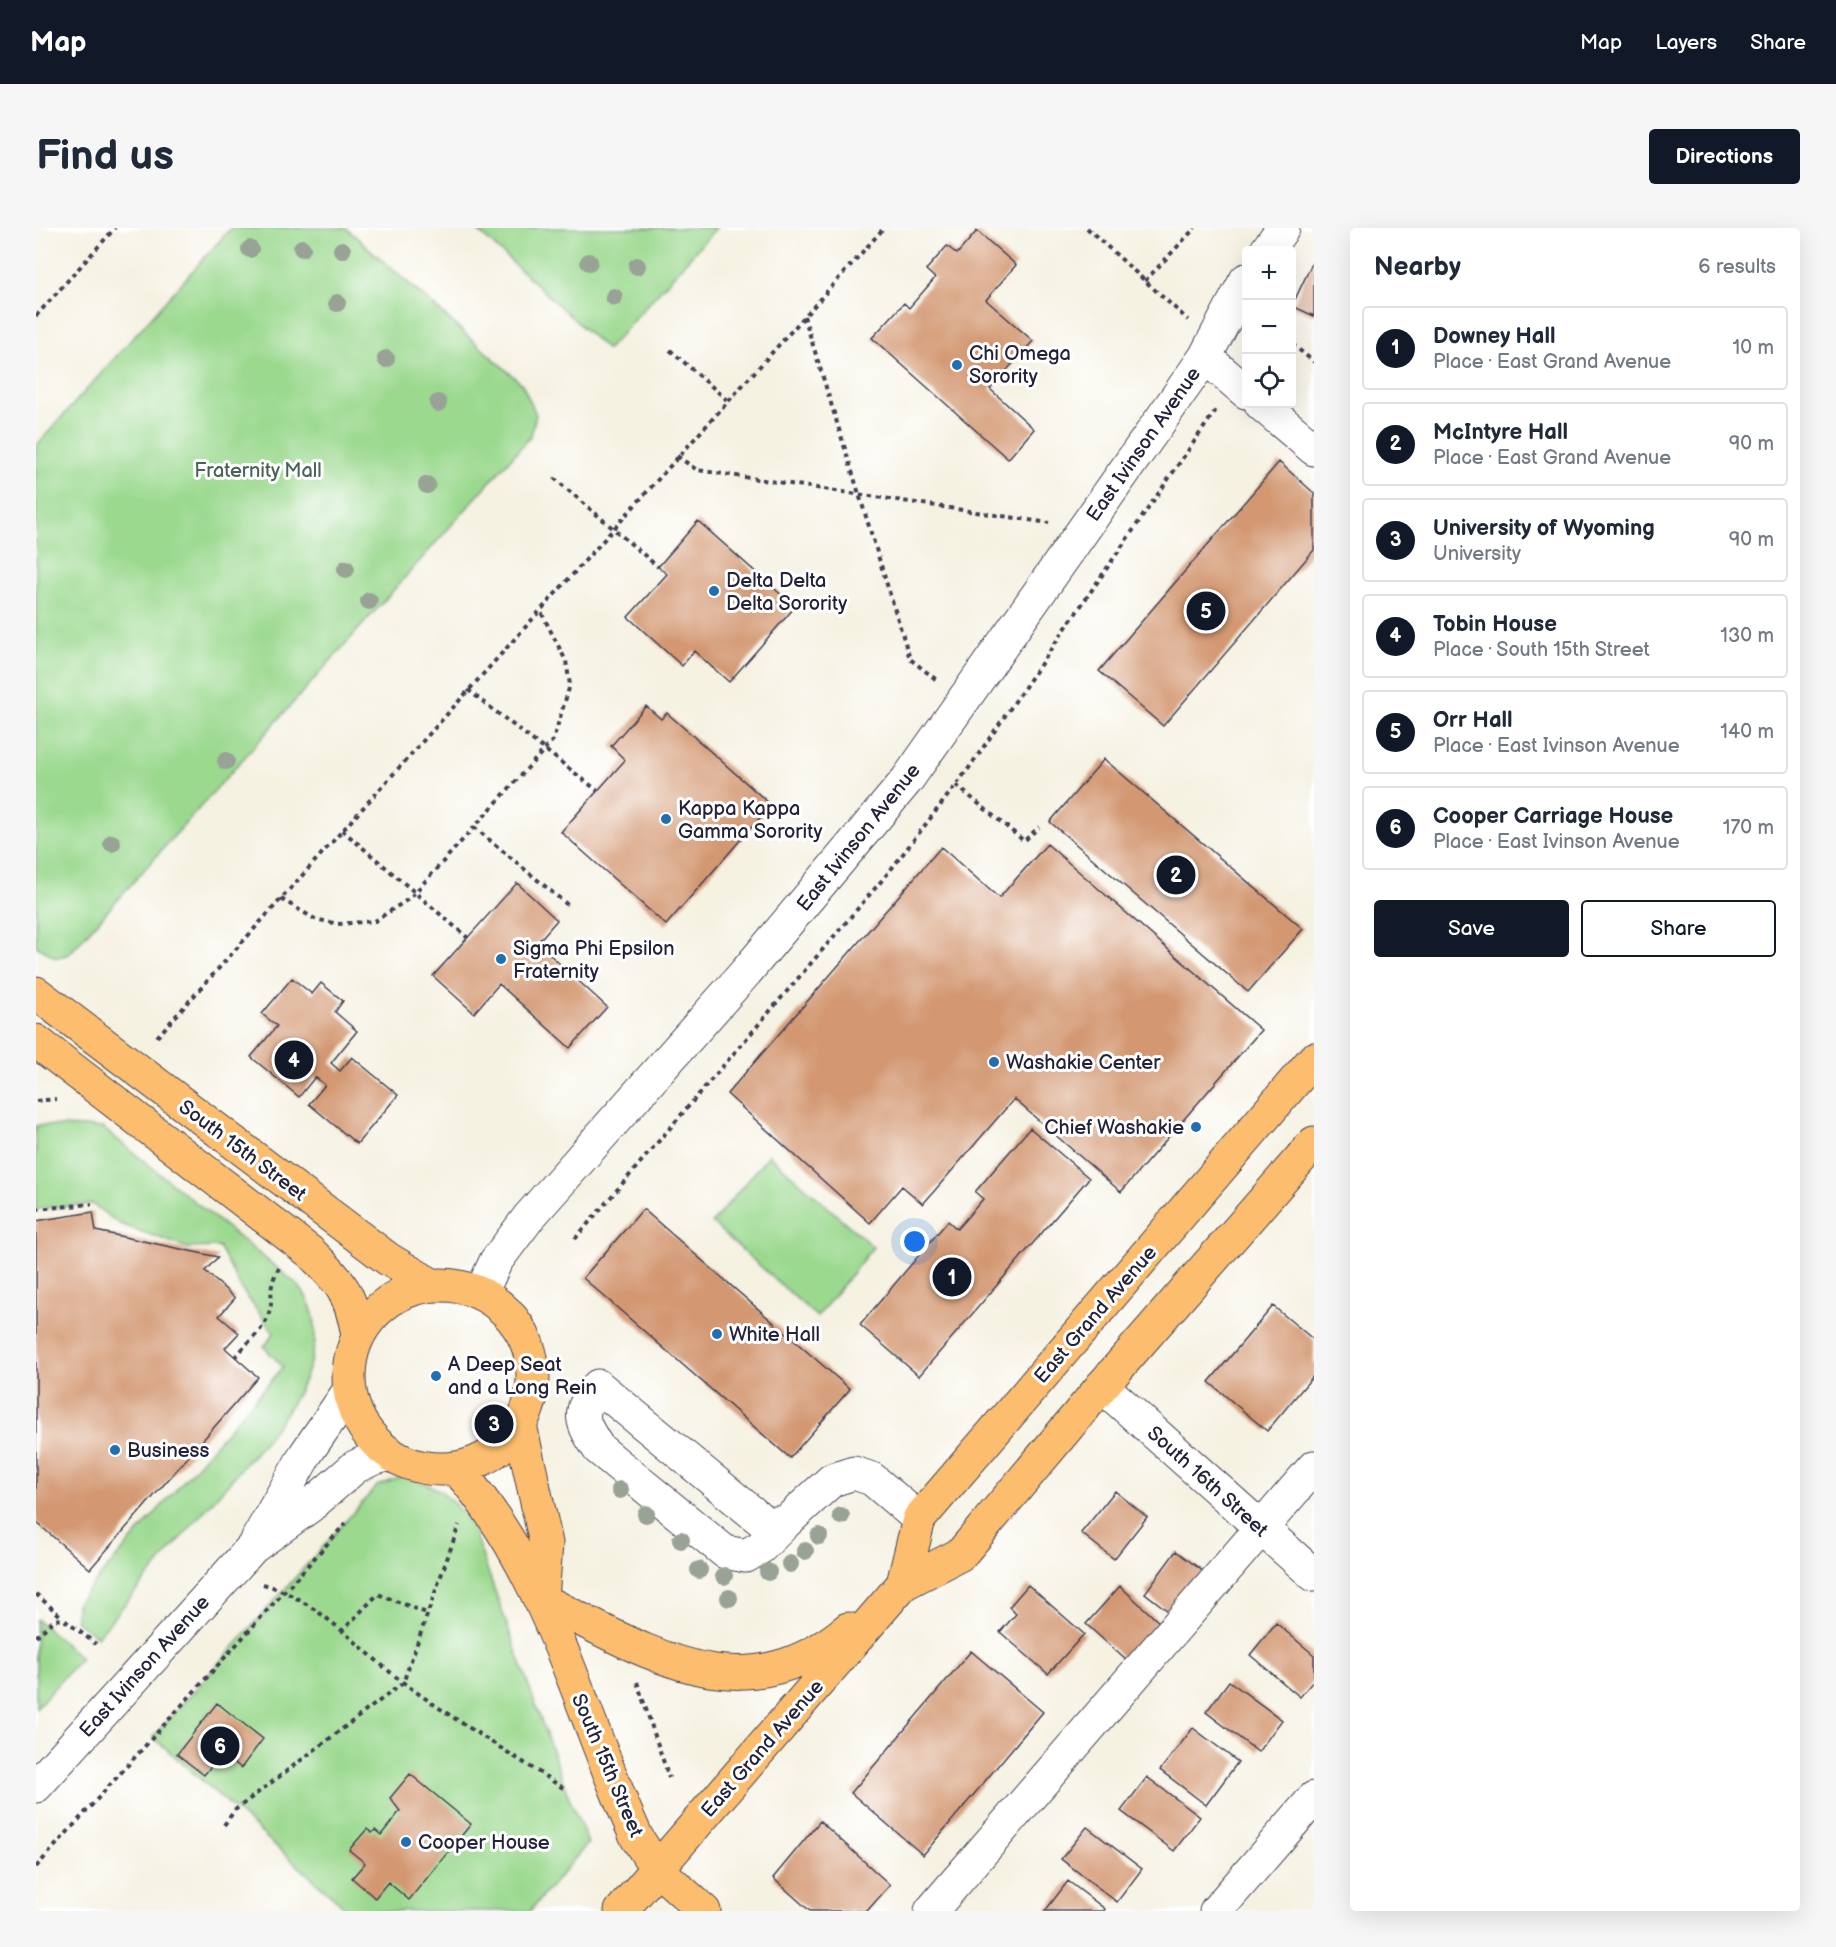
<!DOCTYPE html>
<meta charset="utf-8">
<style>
:root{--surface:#fff;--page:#f6f6f7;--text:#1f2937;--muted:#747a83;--line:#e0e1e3;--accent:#111827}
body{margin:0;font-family:"Balsamiq Sans",sans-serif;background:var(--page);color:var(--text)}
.controls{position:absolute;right:18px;top:18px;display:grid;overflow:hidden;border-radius:6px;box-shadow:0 6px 24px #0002}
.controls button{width:54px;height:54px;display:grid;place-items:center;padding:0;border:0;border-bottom:2px solid var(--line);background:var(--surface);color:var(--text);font:30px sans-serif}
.you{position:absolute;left:879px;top:1014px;width:21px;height:21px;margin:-15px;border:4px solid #fff;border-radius:50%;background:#1a73e8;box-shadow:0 0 0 9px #1a73e833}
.badge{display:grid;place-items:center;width:39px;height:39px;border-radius:50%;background:var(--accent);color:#fff;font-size:20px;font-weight:700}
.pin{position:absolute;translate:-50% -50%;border:3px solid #fff;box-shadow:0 2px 6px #0006}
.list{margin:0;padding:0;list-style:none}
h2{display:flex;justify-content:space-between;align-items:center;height:78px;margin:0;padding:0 24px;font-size:26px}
h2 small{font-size:20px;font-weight:400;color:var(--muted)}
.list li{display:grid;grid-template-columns:39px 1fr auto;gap:18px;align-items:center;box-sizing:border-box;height:84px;margin:0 12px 12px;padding:0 12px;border:2px solid var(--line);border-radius:6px}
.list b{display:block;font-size:22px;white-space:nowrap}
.list p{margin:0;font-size:20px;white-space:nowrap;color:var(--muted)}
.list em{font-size:20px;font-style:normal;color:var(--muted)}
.actions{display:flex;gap:12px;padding:18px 24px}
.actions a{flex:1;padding:14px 0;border:2px solid var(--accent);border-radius:6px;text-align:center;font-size:21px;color:var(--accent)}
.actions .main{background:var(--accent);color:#fff}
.icon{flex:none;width:33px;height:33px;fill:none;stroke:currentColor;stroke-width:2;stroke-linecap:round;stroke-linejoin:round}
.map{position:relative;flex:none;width:1278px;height:1683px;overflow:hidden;border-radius:6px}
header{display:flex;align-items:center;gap:36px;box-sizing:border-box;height:84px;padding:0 30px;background:var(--accent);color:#fff}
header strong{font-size:28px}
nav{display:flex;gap:33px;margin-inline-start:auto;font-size:21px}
.intro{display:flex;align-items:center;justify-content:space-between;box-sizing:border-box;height:144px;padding:0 36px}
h1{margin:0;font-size:42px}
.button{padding:15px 27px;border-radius:6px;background:var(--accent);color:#fff;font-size:21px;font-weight:700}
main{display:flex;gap:36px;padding:0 36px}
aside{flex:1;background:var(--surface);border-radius:6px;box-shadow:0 6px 24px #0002}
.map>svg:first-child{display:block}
</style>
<header>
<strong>Map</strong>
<nav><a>Map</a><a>Layers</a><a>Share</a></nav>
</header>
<div class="intro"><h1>Find us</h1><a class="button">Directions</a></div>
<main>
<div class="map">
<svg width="1278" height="1683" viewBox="0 0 1278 1683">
<rect width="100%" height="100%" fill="#fff"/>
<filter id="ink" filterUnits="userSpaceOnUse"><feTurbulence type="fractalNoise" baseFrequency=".0167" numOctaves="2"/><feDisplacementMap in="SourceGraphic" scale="12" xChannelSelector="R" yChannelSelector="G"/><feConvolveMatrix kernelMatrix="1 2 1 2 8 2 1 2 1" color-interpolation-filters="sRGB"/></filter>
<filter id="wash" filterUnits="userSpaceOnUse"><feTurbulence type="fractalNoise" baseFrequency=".008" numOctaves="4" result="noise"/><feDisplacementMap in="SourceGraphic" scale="24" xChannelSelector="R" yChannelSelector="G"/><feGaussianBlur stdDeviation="1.35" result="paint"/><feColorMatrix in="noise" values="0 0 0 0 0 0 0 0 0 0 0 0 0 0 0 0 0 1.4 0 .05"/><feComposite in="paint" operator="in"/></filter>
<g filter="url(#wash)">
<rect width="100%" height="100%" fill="#f5f2e2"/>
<path fill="#9bd98f" stroke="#5e7e65" stroke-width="1.5" d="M195 0H310L486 156 500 186 495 208 33 726 21 730 0 718V218Z
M439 0H680L571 122Z
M4 897 67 900 262 1057C278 1077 283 1098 277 1124 264 1183 213 1230 176 1274 137 1319 99 1364 61 1409L40 1392V1376L247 1139 228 1119 238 1105 206 1062 183 1019 152 1020 84 996 56 976 0 981V898Z
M733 927 837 1019 781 1089 676 995Z
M366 1249C406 1258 412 1266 436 1299L530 1562 552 1615 494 1683H313L117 1509 341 1258Z
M0 1391 45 1430 0 1480Z"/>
<g id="blocks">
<path fill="#d39872" d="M941 3 980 37 950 72 997 113 954 161 998 201 972 231 836 110 868 75 873 80 899 50 890 42 911 18 921 26Z
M1278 31V88L1256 78Z
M1243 234 1278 265V322L1127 498 1063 443Z
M662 293 759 379 693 454 658 423 646 438 592 389 631 346 622 339Z
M610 478 625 491 631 485 735 577 630 697 525 604 589 532 575 518Z
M1068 531 1267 701 1212 764 1014 594Z
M1011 616 1225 802 1085 964 978 871 887 976 866 958 834 995 691 866 905 619 963 670Z
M481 655 521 692 501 715 571 779 534 820 463 756 438 785 397 748Z
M256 750 276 766 285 755 307 773 299 784 321 803 295 835 304 843 316 829 362 867 321 916 273 876 289 857 279 849 263 869 215 829 241 798 226 786Z
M994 900 1053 950 883 1148 824 1097 912 993 921 1001 947 971 939 964Z
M607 981 814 1161 754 1230 547 1050Z
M57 984 60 1003 182 1029 169 1043 199 1070 183 1088 203 1105 189 1120 222 1149 54 1341 0 1294V993Z
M1237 1078 1278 1112V1147L1231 1203 1173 1154Z
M1079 1263 1111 1289 1078 1331 1045 1305Z
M1140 1323 1168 1344 1136 1386 1109 1365Z
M992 1357 1048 1406 1012 1446 964 1404 980 1386 973 1379Z
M1084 1358 1125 1396 1091 1433 1050 1396Z
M1240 1395 1278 1427V1452L1264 1469 1214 1427Z
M935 1423 1007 1484 887 1627 815 1565Z
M1193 1453 1246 1492 1222 1524 1170 1484Z
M181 1475 227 1511 205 1540 186 1525 168 1547 141 1526Z
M1157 1500 1202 1534 1170 1577 1124 1542Z
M374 1546 435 1596 373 1672 352 1654 339 1670 316 1650 329 1635 313 1622 331 1601 336 1605 339 1602 345 1607 364 1583 354 1570Z
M1111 1549 1164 1589 1138 1623 1085 1583Z
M784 1593 854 1657 831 1683H774L737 1650Z
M1051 1599 1106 1641 1081 1674 1025 1631Z
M1032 1653 1069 1681 1068 1683H1009Z"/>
</g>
</g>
<g filter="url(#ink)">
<use href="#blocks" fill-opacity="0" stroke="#424154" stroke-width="1.5"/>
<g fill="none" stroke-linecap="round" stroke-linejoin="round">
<g stroke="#424154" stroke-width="35">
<path id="minor" d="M1231 22 1247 0
M1169 129 1210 164
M1225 176 1278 221
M445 1065 460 1033 493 989 710 744 871 552 1169 129 1210 52
M1066 1158 1278 1347
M750 1294 725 1319 710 1328 689 1324 563 1221C545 1194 540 1185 562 1158L730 1296 750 1294 796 1252 818 1245 836 1251 883 1291
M222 1310 269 1227 313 1163
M0 1558 217 1319 274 1278 319 1239 336 1231 354 1226
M895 1683 1278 1239
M1180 1683 1278 1570"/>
</g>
<g stroke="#424154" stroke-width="35">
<path id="major" d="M0 765 352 1031 394 1056
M0 813 274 1024C305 1055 314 1063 322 1107
M313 1149a92 92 0 1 1 184 0a92 92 0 1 1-184 0Z
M484 1197 510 1315 506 1372
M420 1240C513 1344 544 1486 601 1610L621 1641 668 1683
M867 1356 883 1291 1278 831
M506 1372C611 1423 705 1490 812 1401
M585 1683 867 1356 925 1326 1066 1158 1278 915"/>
</g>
<path stroke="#424154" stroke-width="4" stroke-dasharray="4.5 4.5" stroke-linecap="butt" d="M1051 0 1152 92
M1109 53 1159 0
M0 88 79 0
M768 88 874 431 902 453
M1256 116 1278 134
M634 122 691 172
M641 228 661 242 1013 295
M518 250 622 339
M432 462 562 563
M920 557 988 613 1003 599
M438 599 534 679
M306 602 432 710
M245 671 279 691 302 696 339 693 374 670 517 512 534 457 530 433 504 382
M121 809 848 0
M0 873 20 871
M0 981 56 976
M539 1011 853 644 933 540 1180 182
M199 1129C209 1117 229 1101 233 1085 239 1065 230 1062 243 1040
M227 1356C284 1372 328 1427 376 1461 426 1497 479 1528 530 1562
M0 1366 27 1390
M305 1404 342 1366 393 1386
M0 1409 18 1392 27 1391 60 1416
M601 1454 633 1550
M188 1597 199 1582 367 1455 423 1297
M0 1639 310 1295"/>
<use href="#minor" stroke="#fff" stroke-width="33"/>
<use href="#major" stroke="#fcbd6e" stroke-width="33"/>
</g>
<g fill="#98a396">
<circle cx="266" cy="20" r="9"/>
<circle cx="214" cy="21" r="9"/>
<circle cx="306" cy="22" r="9"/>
<circle cx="553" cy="34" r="9"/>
<circle cx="601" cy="38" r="9"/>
<circle cx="578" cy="69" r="9"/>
<circle cx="301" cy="75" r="9"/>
<circle cx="350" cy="131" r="9"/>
<circle cx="402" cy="175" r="9"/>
<circle cx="391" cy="257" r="9"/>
<circle cx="310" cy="341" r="9"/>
<circle cx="333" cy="373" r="9"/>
<circle cx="190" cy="533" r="9"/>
<circle cx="76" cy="615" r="9"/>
<circle cx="584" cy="1262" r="9"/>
<circle cx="610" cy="1286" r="9"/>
<circle cx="805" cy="1288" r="9"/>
<circle cx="783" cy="1308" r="9"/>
<circle cx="645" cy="1312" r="9"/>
<circle cx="769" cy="1323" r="9"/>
<circle cx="754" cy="1336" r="9"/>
<circle cx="663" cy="1342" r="9"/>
<circle cx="732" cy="1344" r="9"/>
<circle cx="688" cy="1348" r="9"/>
<circle cx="693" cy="1370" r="9"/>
</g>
</g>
<g fill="#1f6fb2" stroke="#fff" stroke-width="2">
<circle cx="921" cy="137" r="6"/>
<circle cx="678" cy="363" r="6"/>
<circle cx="630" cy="591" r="6"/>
<circle cx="465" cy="731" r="6"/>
<circle cx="958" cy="834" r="6"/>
<circle cx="1160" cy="899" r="6"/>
<circle cx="681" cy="1106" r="6"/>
<circle cx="400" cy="1148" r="6"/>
<circle cx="79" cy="1222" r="6"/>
<circle cx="370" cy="1614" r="6"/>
</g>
<g text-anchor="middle" stroke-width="6" stroke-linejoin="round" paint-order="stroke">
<g font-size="20" fill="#22223b" stroke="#fff" text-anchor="start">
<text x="933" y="132">Chi Omega<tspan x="933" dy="23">Sorority</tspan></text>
<text x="690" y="359">Delta Delta<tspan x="690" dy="23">Delta Sorority</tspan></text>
<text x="642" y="587">Kappa Kappa<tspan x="642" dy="23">Gamma Sorority</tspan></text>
<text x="477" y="727">Sigma Phi Epsilon<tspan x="477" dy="23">Fraternity</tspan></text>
<text x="970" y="841">Washakie Center</text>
<text x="1148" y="906" text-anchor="end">Chief Washakie</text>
<text x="693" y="1113">White Hall</text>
<text x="412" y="1143">A Deep Seat<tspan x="412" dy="23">and a Long Rein</tspan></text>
<text x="91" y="1229">Business</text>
<text x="382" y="1621">Cooper House</text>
</g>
<g font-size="20" fill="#22223b" stroke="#fff">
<text transform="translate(1107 216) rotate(-55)" y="7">East Ivinson Avenue</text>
<text transform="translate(822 609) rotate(-51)" y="7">East Ivinson Avenue</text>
<text transform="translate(207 922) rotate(37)" y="7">South 15th Street</text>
<text transform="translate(1059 1086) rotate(-49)" y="7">East Grand Avenue</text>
<text transform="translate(1172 1253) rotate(42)" y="7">South 16th Street</text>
<text transform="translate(108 1438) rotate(-48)" y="7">East Ivinson Avenue</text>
<text transform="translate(726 1520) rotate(-49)" y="7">East Grand Avenue</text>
<text transform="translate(572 1537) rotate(67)" y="7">South 15th Street</text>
</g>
<g font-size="20" fill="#4c6258" stroke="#fff">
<text x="222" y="249">Fraternity Mall</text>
</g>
</g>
</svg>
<div class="controls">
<button>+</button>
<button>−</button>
<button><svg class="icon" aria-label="locate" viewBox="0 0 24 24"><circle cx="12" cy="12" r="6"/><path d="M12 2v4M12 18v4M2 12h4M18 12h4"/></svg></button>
</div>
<div class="you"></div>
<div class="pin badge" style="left:916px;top:1049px">1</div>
<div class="pin badge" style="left:1140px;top:647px">2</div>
<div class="pin badge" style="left:458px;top:1196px">3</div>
<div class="pin badge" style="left:258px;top:832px">4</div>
<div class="pin badge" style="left:1170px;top:383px">5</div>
<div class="pin badge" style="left:184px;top:1518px">6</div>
</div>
<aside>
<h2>Nearby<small>6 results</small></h2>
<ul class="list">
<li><span class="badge">1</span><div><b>Downey Hall</b><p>Place · East Grand Avenue</p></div><em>10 m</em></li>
<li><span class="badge">2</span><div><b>McIntyre Hall</b><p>Place · East Grand Avenue</p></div><em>90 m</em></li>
<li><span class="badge">3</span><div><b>University of Wyoming</b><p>University</p></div><em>90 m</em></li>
<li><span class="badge">4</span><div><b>Tobin House</b><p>Place · South 15th Street</p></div><em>130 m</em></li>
<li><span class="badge">5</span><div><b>Orr Hall</b><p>Place · East Ivinson Avenue</p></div><em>140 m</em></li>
<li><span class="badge">6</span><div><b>Cooper Carriage House</b><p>Place · East Ivinson Avenue</p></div><em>170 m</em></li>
</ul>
<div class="actions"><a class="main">Save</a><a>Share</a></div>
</aside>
</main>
